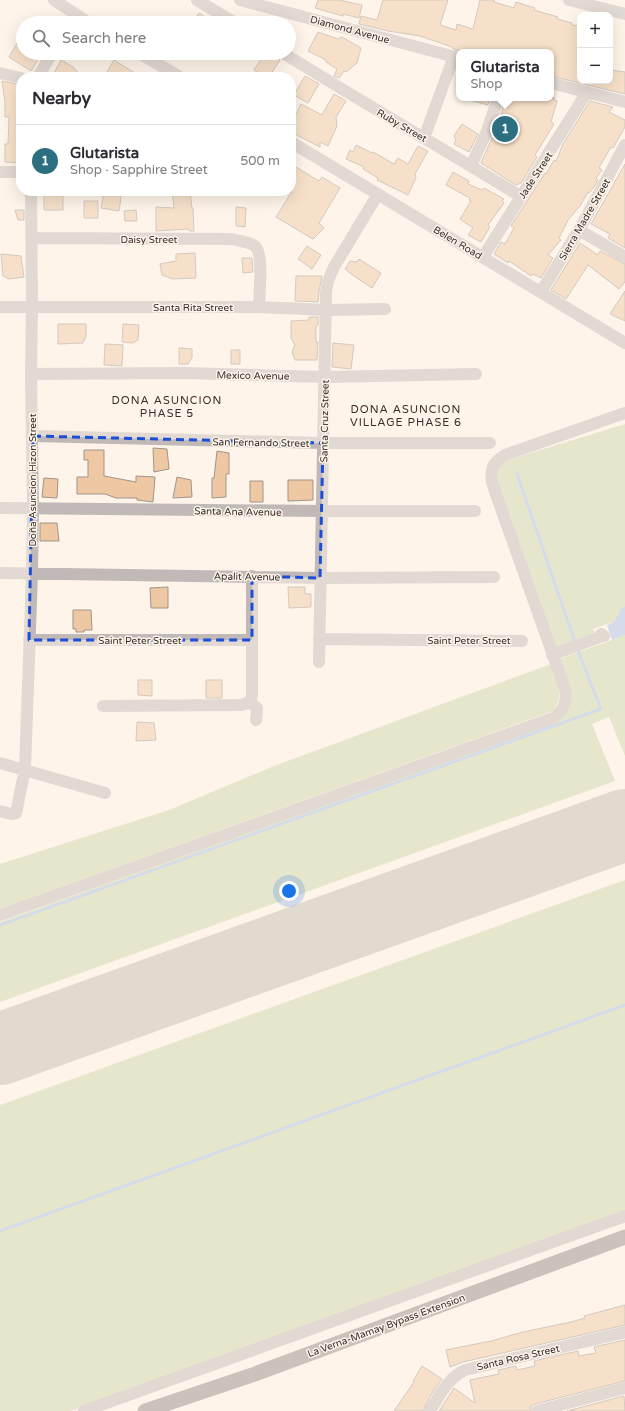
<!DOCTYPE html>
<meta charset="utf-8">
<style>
:root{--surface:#fff;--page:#f7f7f7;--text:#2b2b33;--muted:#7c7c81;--line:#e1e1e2;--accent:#2c6f80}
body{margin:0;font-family:"Varela Round",sans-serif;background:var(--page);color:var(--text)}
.controls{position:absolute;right:12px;top:12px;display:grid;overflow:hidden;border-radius:8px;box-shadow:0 4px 16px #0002}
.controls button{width:36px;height:36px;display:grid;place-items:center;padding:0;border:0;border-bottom:1px solid var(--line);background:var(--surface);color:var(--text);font:20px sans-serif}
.you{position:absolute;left:289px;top:891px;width:14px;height:14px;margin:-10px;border:3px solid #fff;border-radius:50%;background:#1a73e8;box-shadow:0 0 0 6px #1a73e833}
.badge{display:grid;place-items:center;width:26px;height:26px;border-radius:50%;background:var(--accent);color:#fff;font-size:13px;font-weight:700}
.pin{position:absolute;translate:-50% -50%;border:2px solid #fff;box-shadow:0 1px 4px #0006}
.popup{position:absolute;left:456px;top:49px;width:98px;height:52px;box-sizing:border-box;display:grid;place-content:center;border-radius:8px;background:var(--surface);filter:drop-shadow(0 1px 3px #0005);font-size:13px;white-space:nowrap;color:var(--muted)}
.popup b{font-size:15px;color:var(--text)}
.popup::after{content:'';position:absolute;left:50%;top:100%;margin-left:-8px;border:8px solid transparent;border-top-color:var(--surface)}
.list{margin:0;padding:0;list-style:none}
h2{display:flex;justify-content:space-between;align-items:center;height:52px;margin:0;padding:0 16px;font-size:17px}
h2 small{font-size:13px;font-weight:400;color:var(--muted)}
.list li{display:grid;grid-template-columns:26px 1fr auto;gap:12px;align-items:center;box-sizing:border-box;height:72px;padding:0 16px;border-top:1px solid var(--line)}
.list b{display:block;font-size:15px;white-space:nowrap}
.list p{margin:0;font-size:13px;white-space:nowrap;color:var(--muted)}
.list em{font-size:13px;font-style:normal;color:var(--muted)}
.icon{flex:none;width:22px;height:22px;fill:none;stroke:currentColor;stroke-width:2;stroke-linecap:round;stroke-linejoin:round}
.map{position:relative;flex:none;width:625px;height:1411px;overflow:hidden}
.search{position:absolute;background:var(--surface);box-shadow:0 4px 16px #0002;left:16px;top:16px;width:280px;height:44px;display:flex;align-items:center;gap:10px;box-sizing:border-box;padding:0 14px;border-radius:22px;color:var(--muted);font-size:15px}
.panel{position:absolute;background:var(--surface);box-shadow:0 4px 16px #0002;left:16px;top:72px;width:280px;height:124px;border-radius:16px}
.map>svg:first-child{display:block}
</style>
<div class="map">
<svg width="625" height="1411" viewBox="0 0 625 1411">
<rect width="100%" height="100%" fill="#fef4e9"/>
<path fill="#cbd6aa" d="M625 424V606L621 608 614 622 593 629 597 639 554 655 494 473 500 464 514 458Z
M625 635V756L609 717 592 724 615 781 0 1002V922L554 722 563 715 557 660Z
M551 664C556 681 565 695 553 711L0 909V864L169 810 274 766Z
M625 880V1211L71 1411H0V1105Z"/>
<path fill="#a5bfe9" d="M625 606V635L612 640 607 625 614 622 621 608Z"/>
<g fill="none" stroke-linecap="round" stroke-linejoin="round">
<path stroke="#a5bfe9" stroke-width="3" d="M517 474 575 642
M0 925 601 709 578 651
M0 1231 625 1005"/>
<path stroke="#c0b8af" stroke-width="72" d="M0 1049 625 825"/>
</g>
<path fill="#eec8a2" stroke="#9f958c" d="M318 0H339L362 5 359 18 343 14V16L315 8Z
M383 0H448L440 25 456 30 457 24 473 29 480 0H494V2L514 8 516 2 535 8 534 10 558 17 557 19 572 23V25L580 26V81H610V70L625 72V94L551 76V52H473L465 49 464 52H463L452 48V47L420 36 388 31 359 24 361 16 377 20Z
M199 13 214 23H192Z
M318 32 338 39 342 37 361 48 357 63 346 72 344 71 339 78 334 76 337 69 326 62V60L308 51Z
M23 33V53H42L31 71 9 57Z
M265 53H272L280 60 269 77H265L254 70Z
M61 60 73 67 82 77H52Z
M114 60 141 77H104Z
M305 76 319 84 308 103 294 95Z
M2 81 21 85V163L5 162V144H8L9 117H5V102Z
M334 94 346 101 336 117 337 126 328 146 320 142V147L291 132V124L301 104 322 115Z
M470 98H490L488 105 470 100Z
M505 98H555L554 100 557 101 551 122 554 124 535 155 537 157 521 183 516 185 481 163 500 120Z
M590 101 613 107 609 112 625 120V127L613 148 611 147 601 164 599 168 602 170 596 178 598 180 594 187 589 193 588 192 580 206 568 220 559 238 561 240 548 255 553 258 541 278 533 274 531 276 509 261 508 263 494 254 501 242 505 244 514 228 511 226 545 173 546 174 554 160 556 161 563 144Z
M462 124 478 134 469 152 454 144 456 139 454 136Z
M356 145 372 153 373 152 394 164 398 158 408 164 418 146 428 151 415 174 416 178 408 195 377 180 378 178 363 169 364 167 346 159 350 150 353 152Z
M291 164 319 181 322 177 340 188 319 223 324 228 313 239 276 217 291 193Z
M625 164V248L608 238 610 234 591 224Z
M453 172 469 181 468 184 482 190 484 188 504 199 502 201 504 203 488 225 490 227 481 242 468 235 473 228 460 219 471 201 469 200 470 198 446 185Z
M44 191H63V210H44Z
M104 191H118L121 198 119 211 101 208Z
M172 191H190L192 208H193L194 231H190L187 229 156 231V207L174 208Z
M84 201H98V218H84Z
M236 207 246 208 245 227 236 226Z
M15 210H24V220H18Z
M136 210 137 221H125L124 211Z
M580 243 598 255 600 251 625 264V282L619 289 588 265 566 299 551 290Z
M307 246 321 255 312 269 298 259Z
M195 253 196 278 173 279 162 275 160 264 176 261V254Z
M1 254 21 256 24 277 9 279 3 276Z
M242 258H252L253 272 243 273Z
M359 259 381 273 372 288 354 276 345 269 350 261 357 262Z
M296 276H322L319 291 318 302 295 301Z
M625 291V321L610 314Z
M309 317H318V325L316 327V342H318L317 360H295L292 352 295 345 291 338V321L309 320Z
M58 324H86V336L83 343 58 344Z
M123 324 139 325 138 340 133 343 122 342Z
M333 343 354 345 351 369 332 367Z
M105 344 123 345 122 366 104 365Z
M179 348 192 349V358L188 364H179Z
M231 350H240V364H231Z
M153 448 167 449 169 469 154 472Z
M84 450H104V476L136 482V476L155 477 153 502 137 500V498H116L105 494H77V477H88V460H84Z
M217 451 229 453V474H226V497L212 498V478H214Z
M177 477 191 480 192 497 173 498Z
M44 478 58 479 57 498 42 497Z
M288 480H313V500L288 501Z
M250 481H263V502H250Z
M40 523H57L59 541H40Z
M168 587V608H151L150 588Z
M288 587H305V594H311V607L289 608Z
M73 610H91L92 630H84V632H76V629H73Z
M138 680H152V696L138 695Z
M206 680H222V698H206Z
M137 722 154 723 156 740 136 741Z
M625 1305V1325L463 1362 450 1367 446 1350 491 1341 523 1332 571 1322 585 1318 584 1316Z
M625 1340V1381L535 1404 531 1406 530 1411H439L454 1388 475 1403 470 1380 499 1374 498 1370 516 1366 517 1370 535 1366 534 1361 578 1351 579 1356 596 1353 594 1347Z
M422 1366 442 1379 431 1395 423 1411H394L414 1382 413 1381Z
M624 1396 625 1411H567Z"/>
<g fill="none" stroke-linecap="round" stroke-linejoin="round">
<path stroke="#c0b9b7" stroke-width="12" d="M54 0 89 23
M197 0 235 23
M240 0 459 58
M569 0 625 14
M139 53 180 77
M283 53C362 102 442 148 520 196
M0 73 21 78
M38 77 52 53
M551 83 625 102
M424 138 454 56
M291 142 625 343
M471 166 487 131 498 98
M0 172H21
M579 230 625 257
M31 238 231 239C239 241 249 242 255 246 264 254 259 295 259 307
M483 257 587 92
M541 292 579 230 625 145
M0 307H259L326 310 385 309
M31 374 185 373 324 377 476 374
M33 436 323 443H490
M0 508 322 511H475
M0 573 320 578 494 577
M319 639 522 641
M29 640H252
M552 655 600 637 601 634 604 636
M319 662 326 292 328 281 334 267 378 194
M250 702 257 708 256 720
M103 706 241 705 250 702 252 695V576
M0 763 105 793
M0 811 11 814 16 813 25 769 32 573 33 508 31 374 32 307 31 191
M0 915 553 718C564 711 567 702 565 689L492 483C490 468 492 464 505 455L625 413
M84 1411 625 1216
M430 1411C439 1396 448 1378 465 1370L625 1332
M537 1411 625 1388"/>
<path stroke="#928683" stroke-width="15" d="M145 1411 255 1374 625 1237"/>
</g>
<path d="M0 0H625V1411H0ZM33 436 323 443 320 578 252 576V640H29Z" fill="#fef4e9" fill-opacity=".55" fill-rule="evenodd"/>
<path fill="none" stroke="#1d4ed8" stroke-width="3" stroke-dasharray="8 5" stroke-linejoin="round" d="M33 436 323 443 320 578 252 576V640H29Z"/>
<g text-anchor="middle" stroke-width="3" stroke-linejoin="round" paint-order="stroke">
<g font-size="10" fill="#322e2a" stroke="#fef4e9">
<text transform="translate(350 29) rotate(15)" y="4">Diamond Avenue</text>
<text transform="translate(402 125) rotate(30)" y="4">Ruby Street</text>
<text transform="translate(535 175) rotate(-57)" y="4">Jade Street</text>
<text transform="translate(584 219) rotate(-60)" y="4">Sierra Madre Street</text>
<text x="149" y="243">Daisy Street</text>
<text transform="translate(458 242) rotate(31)" y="4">Belen Road</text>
<text x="193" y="311">Santa Rita Street</text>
<text transform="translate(253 375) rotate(1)" y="4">Mexico Avenue</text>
<text transform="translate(324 421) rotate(-89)" y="4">Santa Cruz Street</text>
<text transform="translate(261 442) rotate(1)" y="4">San Fernando Street</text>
<text transform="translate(32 480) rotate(-90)" y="4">Doña Asuncion Hizon Street</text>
<text transform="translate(238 511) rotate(1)" y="4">Santa Ana Avenue</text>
<text transform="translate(247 576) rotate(1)" y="4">Apalit Avenue</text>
<text x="140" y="644">Saint Peter Street</text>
<text x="469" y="644">Saint Peter Street</text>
<text transform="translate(386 1325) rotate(-20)" y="4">La Verna-Mamay Bypass Extension</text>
<text transform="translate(518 1357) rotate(-13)" y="4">Santa Rosa Street</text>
</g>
<g font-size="11" letter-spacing="1" fill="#322e2a" stroke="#fef4e9">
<text x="167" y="404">DONA ASUNCION<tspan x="167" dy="13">PHASE 5</tspan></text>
<text x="406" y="413">DONA ASUNCION<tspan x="406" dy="13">VILLAGE PHASE 6</tspan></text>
</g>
</g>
</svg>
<div class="controls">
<button>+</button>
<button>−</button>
</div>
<div class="you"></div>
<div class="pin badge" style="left:505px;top:129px">1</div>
<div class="popup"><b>Glutarista</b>Shop</div>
<div class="search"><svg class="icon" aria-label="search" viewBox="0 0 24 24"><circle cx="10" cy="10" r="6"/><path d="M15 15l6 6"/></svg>Search here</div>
<section class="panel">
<h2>Nearby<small></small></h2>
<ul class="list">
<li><span class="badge">1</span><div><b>Glutarista</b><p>Shop · Sapphire Street</p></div><em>500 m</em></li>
</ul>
</section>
</div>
